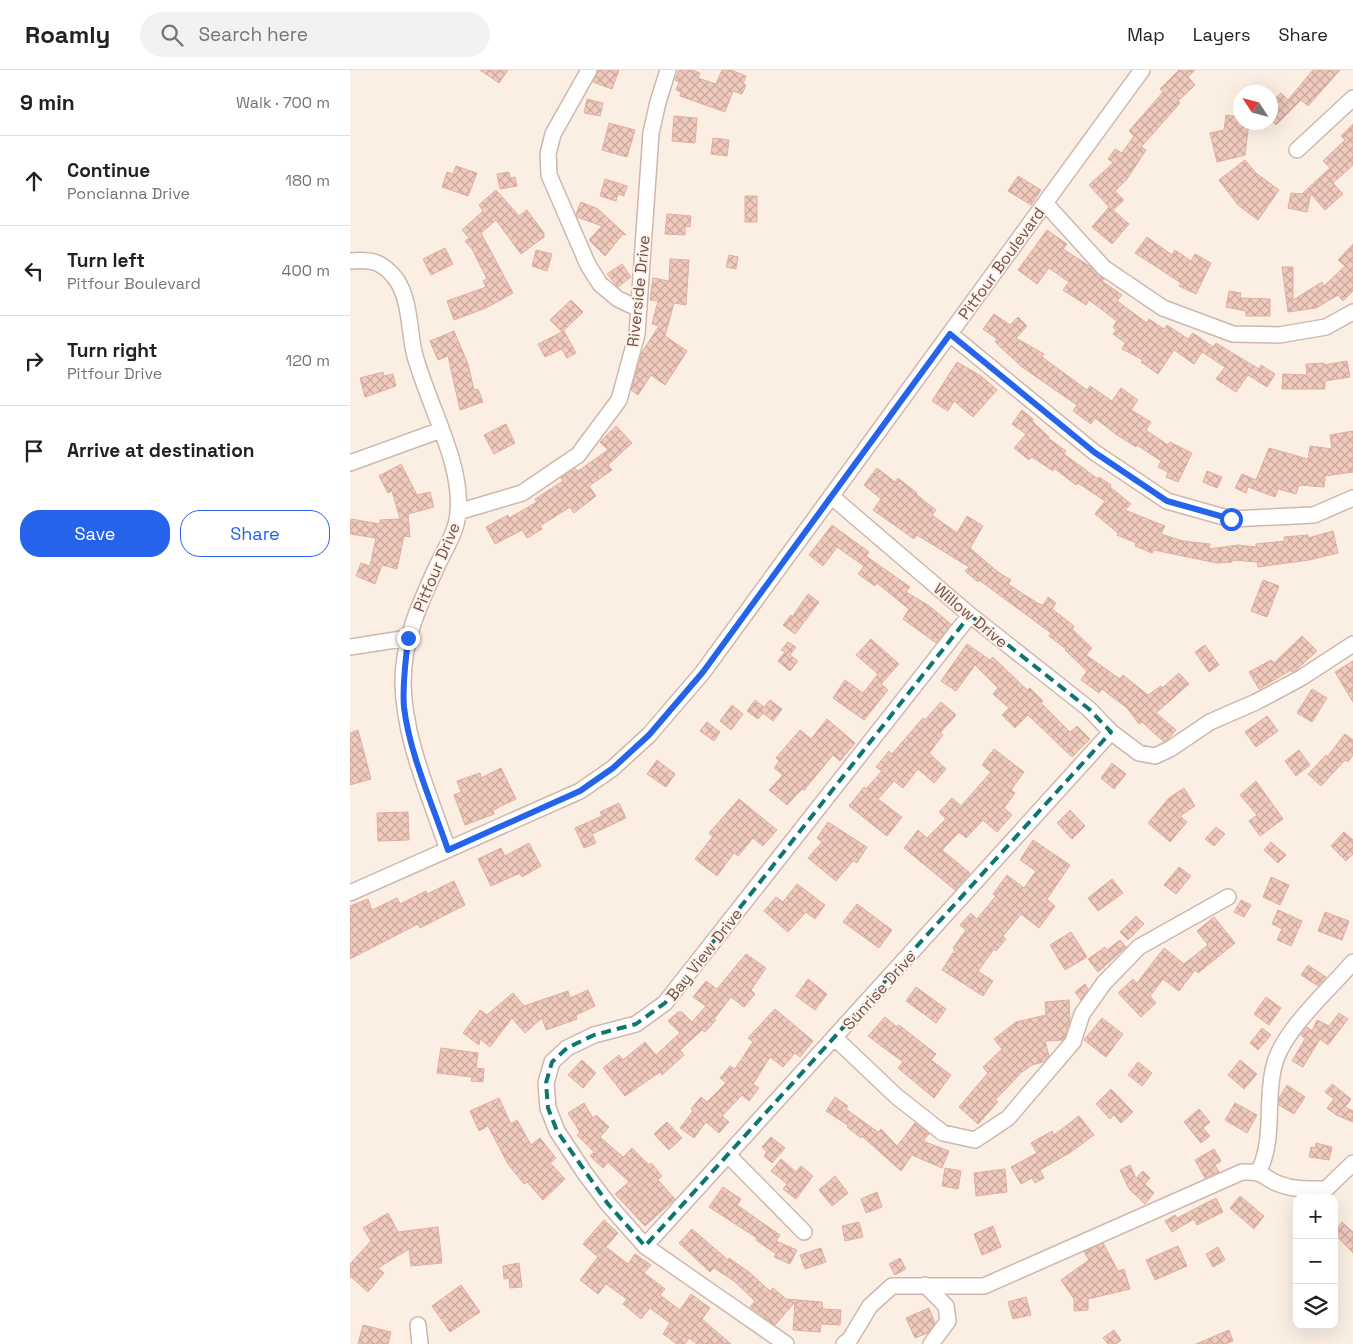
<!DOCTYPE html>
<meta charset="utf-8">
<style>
:root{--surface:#fff;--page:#f2f2f2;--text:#202124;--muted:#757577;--line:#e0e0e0;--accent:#2563eb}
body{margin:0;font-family:"Space Grotesk",sans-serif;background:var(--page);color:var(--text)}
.controls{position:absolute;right:15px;bottom:15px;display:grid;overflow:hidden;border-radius:10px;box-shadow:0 5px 20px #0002}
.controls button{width:45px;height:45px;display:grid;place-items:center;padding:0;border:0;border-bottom:1px solid var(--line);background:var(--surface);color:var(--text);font:25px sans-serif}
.compass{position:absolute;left:883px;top:15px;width:45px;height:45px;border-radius:50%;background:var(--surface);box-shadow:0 5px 20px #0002;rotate:306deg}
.stop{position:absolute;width:15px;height:15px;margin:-11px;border:4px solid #2563eb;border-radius:50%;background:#fff}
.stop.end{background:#2563eb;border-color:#fff;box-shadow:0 1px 5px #0008}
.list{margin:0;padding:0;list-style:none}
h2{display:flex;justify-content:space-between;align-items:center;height:65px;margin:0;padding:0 20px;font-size:21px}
h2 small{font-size:16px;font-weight:400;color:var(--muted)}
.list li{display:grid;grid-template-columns:32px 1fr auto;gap:15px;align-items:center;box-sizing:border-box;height:90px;padding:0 20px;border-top:1px solid var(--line)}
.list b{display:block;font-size:19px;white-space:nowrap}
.list p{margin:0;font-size:16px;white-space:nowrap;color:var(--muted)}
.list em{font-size:16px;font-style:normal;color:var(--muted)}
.actions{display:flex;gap:10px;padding:15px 20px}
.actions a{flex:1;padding:11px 0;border:1px solid var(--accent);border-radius:20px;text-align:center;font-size:18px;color:var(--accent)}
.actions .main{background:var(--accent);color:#fff}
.icon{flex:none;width:28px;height:28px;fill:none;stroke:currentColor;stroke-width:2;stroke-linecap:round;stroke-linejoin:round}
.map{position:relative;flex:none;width:1003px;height:1274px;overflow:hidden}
header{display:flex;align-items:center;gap:30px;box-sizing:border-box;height:70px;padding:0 25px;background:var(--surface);border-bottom:1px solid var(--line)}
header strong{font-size:24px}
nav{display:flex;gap:28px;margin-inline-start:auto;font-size:18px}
.search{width:350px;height:45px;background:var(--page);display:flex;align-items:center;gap:12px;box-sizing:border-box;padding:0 18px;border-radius:28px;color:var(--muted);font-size:19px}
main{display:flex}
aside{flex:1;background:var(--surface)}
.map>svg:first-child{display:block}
</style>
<header>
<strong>Roamly</strong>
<div class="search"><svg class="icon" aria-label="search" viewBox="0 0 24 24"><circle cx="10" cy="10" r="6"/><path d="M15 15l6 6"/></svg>Search here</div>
<nav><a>Map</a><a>Layers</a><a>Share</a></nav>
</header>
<main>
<aside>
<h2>9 min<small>Walk · 700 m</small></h2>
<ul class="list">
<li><svg class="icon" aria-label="ahead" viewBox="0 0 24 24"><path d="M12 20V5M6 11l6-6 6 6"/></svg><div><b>Continue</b><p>Poncianna Drive</p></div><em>180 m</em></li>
<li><svg class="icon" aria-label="left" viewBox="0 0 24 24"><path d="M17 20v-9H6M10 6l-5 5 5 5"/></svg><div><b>Turn left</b><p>Pitfour Boulevard</p></div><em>400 m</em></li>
<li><svg class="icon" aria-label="right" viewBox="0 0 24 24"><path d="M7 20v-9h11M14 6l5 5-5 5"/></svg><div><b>Turn right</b><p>Pitfour Drive</p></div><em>120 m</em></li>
<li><svg class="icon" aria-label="arrive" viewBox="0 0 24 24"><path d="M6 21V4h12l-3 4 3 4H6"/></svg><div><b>Arrive at destination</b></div></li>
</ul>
<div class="actions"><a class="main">Save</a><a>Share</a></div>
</aside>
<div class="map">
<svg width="1003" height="1274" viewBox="0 0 1003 1274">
<defs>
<pattern id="building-cross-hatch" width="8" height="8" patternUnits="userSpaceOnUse" patternTransform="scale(1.25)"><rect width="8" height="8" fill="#f0cabd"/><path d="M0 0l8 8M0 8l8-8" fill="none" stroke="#c7a79c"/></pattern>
</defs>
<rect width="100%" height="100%" fill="#fbefe4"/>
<path fill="url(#building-cross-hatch)" stroke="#e2ae9e" d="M130 0H158L149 13Z
M248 0H269L262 19 243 12Z
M329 0H342L350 3 348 8 366 14 372 0H381L396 6 393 14 396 15 392 24 383 21 375 42 330 26 331 22 326 20 329 12 325 10Z
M829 0H845L838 7 845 15 828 31 830 33 791 77 796 80 777 109 765 121 774 130 763 140 779 154 762 174 742 157 759 137 739 115 763 93 758 89 765 79 772 83 784 66 779 61 813 22 810 19Z
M963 0H990L958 36 951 30 926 55 921 50 926 43 920 37V33L931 23 938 30Z
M237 29 253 33 250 46 234 43Z
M876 45 890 47V52H899L895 85 867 92 860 63 874 60Z
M324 46 347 48 345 73 322 71Z
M259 53 285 60 277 87 252 80Z
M1003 54V95L983 113 993 124 975 140 961 124 957 142 938 138 941 123 952 124 980 98 973 91 995 70 991 66Z
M363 68 379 70 377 86 361 84Z
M895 90 906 103 929 120 908 150 888 135 869 110Z
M106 96 127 103 118 126 92 117 97 102 103 104Z
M159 102 160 108 165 107 167 116 150 119 147 104Z
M668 106 691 120 681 135 658 121Z
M255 109 277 116 274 126 268 124 266 131 250 126Z
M146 120 169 146 177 140 194 163V167L171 184 146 150 131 163 163 223 136 238 104 250 97 231 136 217 133 211 137 209 122 179 115 171 119 168 112 160 133 141 129 135Z
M395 126H407V152H395Z
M231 132 248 139 276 165 273 164 255 186 239 170 252 156 227 147 226 144Z
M317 144 341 146 340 157 335 156V165L315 164Z
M697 160 717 174 713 179 741 197 754 209 752 211 772 225 767 231 797 253 799 249 814 259 817 255 838 269 843 263 863 277 866 273 909 299 911 295 925 304 917 317 898 305 886 322 866 309 875 297 852 282 844 294 824 280 808 304 791 292 793 290 772 279 775 273 763 264 766 260 763 257 767 251 739 230 736 235 713 220 719 212 699 198 687 214 668 200Z
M797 167 822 185 825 180 841 191 845 184 861 193 846 224 829 216 831 213 785 183Z
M1003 174V221L993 231 988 225 966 238 938 242 932 197H943V230L972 212 974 216 995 196 988 190Z
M95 178 103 194 81 205 73 189Z
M186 180 202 184 197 201 182 196Z
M379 185 388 187 386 199 376 197Z
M320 189 339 190 336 235 324 233 315 266 337 281 315 315 301 305 288 325 281 320 292 282 309 256 302 254 308 231 300 230 303 208 319 211Z
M272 194 281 207 268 217 257 204Z
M879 221 891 223 890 228 920 229V246H896V241L876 237Z
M221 230 233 242 212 262 200 250Z
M644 244 660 255 668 247 677 256 666 268 694 284 692 287 737 320 740 316 762 331 771 318 788 330 781 340 801 352 796 360 818 375 820 372 842 383 828 412 816 407 818 402 808 397 811 391 787 375 786 377 767 365 745 348 741 354 723 341 727 335 672 297 645 272 647 269 633 259Z
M104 261 118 294 124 320 128 319 133 332 110 340 98 286 88 290 80 271Z
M214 261 226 283 217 288 212 279 195 287 188 274Z
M997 291 1000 307 975 311V319H932L933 304 957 305 956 294 974 293V295Z
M607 292 631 306 647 320 623 347 604 331 598 341 582 331Z
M33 302 34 306 43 304 46 316 15 327 10 308Z
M672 340 683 349 682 351 699 367 698 368 716 381 714 384 748 409 749 407 761 415 760 417 781 434 775 440 815 456 811 464 833 471 860 474 859 479 888 475 906 477V474L935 471 934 467 958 465V468L983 461 988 483 959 490 908 497 907 492 882 490V492L867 493 804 480 802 483 785 476 786 473 767 465 768 463 745 444 755 431 728 413 726 415 704 398 703 401 682 387 679 390 664 378 676 364 662 354Z
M156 354 165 373 144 384 134 365Z
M266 356 282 373 258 395 262 400 239 416 246 426 224 443 220 437 190 456 192 459 177 468 172 460 145 474 136 457 158 445 159 448 187 432 185 429 213 411 211 408 225 398 228 401 258 380 250 372Z
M1003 361V402L975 406 974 417 949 415 946 424 925 418 928 420 925 427 898 417 896 423 885 418 892 404 906 410 919 378 958 389 960 376 982 379 980 365Z
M51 394 67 425 80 422 84 437 58 444 60 467 54 466 47 499 32 495 25 514 6 506 11 493 20 496 26 468 0 464 1 449 30 454V450L50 449 42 421 38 423 29 406Z
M527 398 545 412 548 408 567 423 566 424 586 440 582 445 607 463 617 446 633 456 620 478 648 502 661 510 658 514 689 534 693 535 698 527 706 533 702 539 724 556 722 559 742 578 736 585 770 609 773 605 798 625 811 616 812 618 829 603 839 614 806 643 826 660 818 669 814 672 792 652 789 654 777 638 752 619 749 623 731 610 737 601 715 580 716 579 699 566 701 563 629 510 628 512 615 501 619 497 567 465 564 469 523 440 531 429 514 415Z
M857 401 872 407 867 418 853 412Z
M482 455 519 482 516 486 560 517 556 522 578 535 601 554 586 573 553 549 559 539 527 513 525 516 508 504 514 496 487 477 473 496 459 485Z
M913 510 929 516 917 547 901 541Z
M458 524 469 532 445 564 433 555 441 545 442 547Z
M952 566 967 581 946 600 942 602 941 600 909 619 899 602 921 590 924 593Z
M521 569 549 594 531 614 538 620 514 650 483 628 495 610 513 623 528 604 506 585Z
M438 572 446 577 440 585 448 591 440 601 428 591 435 582 431 580Z
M617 574 640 590 643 587 677 620 680 618 693 631 691 633 720 662 727 656 740 669 722 687 678 645 665 658 652 645 659 638 643 624 648 618 625 595 606 621 591 611Z
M855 575 869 595 859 602 845 582Z
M1003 591V632L985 602Z
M962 619 977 628 962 652 947 643Z
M405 630 414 637 420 630 432 639 423 651 413 643 408 649 397 641Z
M591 632 606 645 590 663 593 665 579 683 596 699 584 713 568 699 553 718 544 711 528 729 552 747 537 766 499 736 514 717 516 719 532 701 526 697 539 681 542 684 573 648 575 650Z
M382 635 393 644 381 660 370 651Z
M917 646 928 661 906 677 895 662Z
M477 649 505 673 490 691 483 685 454 720 452 719 437 735 419 720 433 705 424 698 429 691 426 688 450 660 461 669Z
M357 652 370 662 364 671 350 661Z
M8 660 21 709 0 715V663Z
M995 664 1003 670V685L998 692 995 690 971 716 958 704 976 685 977 687Z
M644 679 674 702 661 720 665 723 654 738 662 745 647 762 633 750 616 768 609 762 592 780 620 803 605 820 554 778 568 760 577 768 596 749 589 742 602 728 611 736 641 702 632 695Z
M949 680 960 695 946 706 935 691Z
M307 690 325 704 316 717 297 704Z
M762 693 776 704 764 719 751 708Z
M151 698 166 729 143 740 144 744 115 755 104 725 111 722 107 711 130 703 131 708Z
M906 711 933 749 910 766 899 751 907 745 890 725Z
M834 718 845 736 830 746 837 752 820 772 798 753 819 728Z
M389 729 427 760 413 776 403 768 388 786 384 783 367 806 345 789 363 766 359 763Z
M269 733 276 748 242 764 246 773 234 778 225 758 252 746 250 742Z
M720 740 735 756 722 769 707 753Z
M58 742 59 770 28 771 27 743Z
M478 752 517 777 507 793 503 791 486 811 458 788 472 772 467 768Z
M866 757 875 764 864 776 855 769Z
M994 762 1003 770V784L996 791 981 776Z
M683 770 720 795 697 829 705 836 689 858 671 844 653 866 656 869 646 881 644 879 628 901 643 911 633 926 592 900 605 880 603 878 616 860 610 855 621 843 627 849 646 826 643 824 657 805 674 818 686 801 670 790Z
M921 772 936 785 928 793 914 780Z
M179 773 191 796 172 807 170 803 141 816 128 789 151 778 155 786Z
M829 797 841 806 826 824 814 815Z
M921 807 939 815 930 835 913 827Z
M762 809 773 823 748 841 738 828Z
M104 811 115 835 70 858 68 854 0 889V836L18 829 22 840 47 828 50 834 76 821 77 824Z
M447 814 475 835 465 849 456 842 438 862 414 841 426 827 433 832Z
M891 830 901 835 894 847 884 842Z
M507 834 542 860 529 878 493 852Z
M928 840 952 851 941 876 927 870 932 859 922 854Z
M975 842 999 851 992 870 968 861Z
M786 846 794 854 778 870 770 862Z
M864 847 885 873 848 903 845 900 829 921 813 909 800 926 806 933 791 947 768 923 783 909 787 913 814 878 834 894 858 875 847 861Z
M721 862 737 887 715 900 700 875Z
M770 870 776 877 748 902 738 889 755 877 757 880Z
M396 884 416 898 401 920 405 924 394 937 381 927 364 949 366 950 355 962 352 960 330 980 334 985 312 1005 310 1002 275 1026 253 998 269 985 273 990 295 972 306 985 330 963 318 951 328 942H332L342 952 356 936 343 927 356 911 367 919Z
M958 895 976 907 968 916 951 905Z
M458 909 477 924 465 940 446 926Z
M735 914 738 919 731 930 725 922Z
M566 917 596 939 586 953 556 931Z
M238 920 245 936 226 945 227 949 196 960 192 948 175 963 162 948 140 977 130 969 129 975 113 963 130 940 137 945 163 923 174 936 218 921 220 928Z
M916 927 931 938 919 955 904 944Z
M719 930 720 950 715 967 713 970 695 971 699 986 693 992 682 995 672 1002 645 1030 648 1032 628 1054 609 1037 638 1003 633 997 652 979 644 969 666 952 696 945 695 932Z
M425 939 463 971 450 987 445 983 433 997 420 987 403 1014 409 1018 399 1031 392 1025 372 1046 379 1052 369 1063 356 1052 344 1068 330 1058 343 1041 341 1039 351 1027 357 1032 376 1013 370 1008 380 996 385 999 403 972 398 968Z
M989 943 998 949 978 975 970 969 953 997 942 991 955 969 951 965 957 957 962 961 967 950 979 956Z
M535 947 547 957 549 955 586 984 581 990 601 1005 584 1028 548 998 553 992 518 966Z
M752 948 773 964 756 987 734 970Z
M912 958 921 965 908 980 900 973Z
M91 978 128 983 126 998 134 999 133 1012 121 1011 122 1007 87 1003Z
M232 990 246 1003 233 1018 218 1005Z
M890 990 907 1004 894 1019 878 1005Z
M788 992 802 1003 792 1016 778 1005Z
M982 1014 1001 1029 995 1037 1003 1041V1052L986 1045 977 1038 984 1029 975 1022Z
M937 1015 955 1027 944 1044 929 1035V1028Z
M761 1019 783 1042 771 1053 764 1045 760 1049 746 1034Z
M485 1027 498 1036 496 1039 528 1062 531 1059 547 1076 565 1053 579 1064 573 1071 599 1081 592 1098 562 1085 551 1101 512 1066 511 1068 497 1057 499 1056 476 1041Z
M149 1028 161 1054 167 1050 181 1075 190 1068 206 1088 200 1093 215 1109 193 1130 177 1112 174 1114 158 1094 138 1056 129 1061 120 1041Z
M234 1033 243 1048 246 1045 259 1057 250 1067 273 1087 282 1078 299 1095 301 1093 312 1106 308 1110 325 1129 295 1156 265 1124 279 1112 258 1092 253 1098 240 1086 244 1082 227 1065 230 1062 218 1043Z
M885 1033 907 1045 897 1063 875 1050Z
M849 1039 860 1052 853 1058 860 1066 851 1073 834 1052Z
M729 1046 744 1065 721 1082 690 1100 694 1108 685 1113 682 1108 671 1114 661 1097 687 1083 681 1073 702 1061 704 1065Z
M317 1052 332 1068 319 1080 304 1064Z
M421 1067 435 1078 422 1093 414 1086 417 1082 412 1077Z
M966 1073 982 1077 979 1090 959 1087 961 1077 965 1078Z
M864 1079 871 1091 865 1095 869 1102 855 1108 845 1090Z
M431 1089 446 1102 451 1096 463 1106 446 1129 433 1119 437 1114 421 1101Z
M780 1095 786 1108 793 1101 800 1108 795 1114 804 1123 795 1134 779 1119 770 1100Z
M595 1098 611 1101 608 1119 592 1116Z
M655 1099 657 1122 626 1126 624 1103Z
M485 1106 498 1123 482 1136 469 1120Z
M373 1117 391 1129 387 1135 430 1165 426 1171 447 1180 440 1194 424 1187 426 1184 406 1170 407 1168 359 1137Z
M527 1122 532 1137 516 1143 511 1129Z
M890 1126 914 1146 904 1159 880 1138Z
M866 1128 873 1142 847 1155 844 1149 822 1162 815 1151 825 1145 827 1148Z
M38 1143 48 1162 88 1157 92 1193 61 1196 59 1179 28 1198 34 1203 18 1222 0 1206V1194L21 1171 13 1158Z
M254 1150 268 1163 256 1177 278 1194 285 1184 301 1195 294 1203 315 1219 310 1225 330 1240 341 1224 360 1238 352 1249 381 1274H347L339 1268 335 1274H327L313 1264 320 1253 300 1238 291 1249 273 1234 277 1229 256 1214 248 1224 230 1210 248 1187 233 1174Z
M509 1152 513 1167 495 1171 492 1156Z
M992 1152 1003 1162V1183L984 1163Z
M643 1156 651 1177 632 1185 624 1164Z
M342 1159 378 1190 379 1188 399 1202 420 1221 423 1218 436 1229 472 1232 473 1239 491 1240 490 1255 471 1254 470 1262 443 1260 445 1232 425 1255 400 1237 405 1231 384 1211 364 1198 360 1202 329 1173Z
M753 1173 768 1201 774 1199 780 1219 738 1229V1240L724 1241V1229L711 1210 739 1190 734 1182Z
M828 1176 837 1196 805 1210 796 1190Z
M868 1177 875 1190 863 1197 856 1184Z
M471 1178 476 1192 455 1199 450 1185Z
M550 1188 556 1199 545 1205 539 1194Z
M169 1193 172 1217 160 1218 159 1208 154 1209 153 1196Z
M111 1215 130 1242 100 1262 82 1236Z
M676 1227 681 1245 663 1249 658 1232Z
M579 1238 585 1253 578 1263 565 1268 556 1248Z
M13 1255 41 1262 38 1274H8Z
M764 1260 771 1270 766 1274H758L753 1268Z
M879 1260 883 1271 875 1274H846Z"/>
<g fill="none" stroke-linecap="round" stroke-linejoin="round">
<g stroke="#ceb7ae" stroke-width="18">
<path id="street" d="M239 0 203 64 198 84 199 105 238 195 250 214 268 229 289 239
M947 80 1003 28
M695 133 754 198 813 238 883 264 929 265 976 257 1003 242
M0 191C21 189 32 191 46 209 60 229 59 259 64 282 76 331 113 392 108 442 107 461 96 477 88 494 70 533 53 569 53 613 54 670 80 726 98 780
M600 264 744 382 817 431 881 449 964 445 1003 428
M0 393 91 360
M481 426 620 545 739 639 761 662 789 683 805 686 820 679 860 652 906 632 951 608 1003 574
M108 442 172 423 228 385 269 330 287 264 301 63 308 32 318 0
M0 577 58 568
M0 823 230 721 263 698 299 665 353 602 792 0
M485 968 546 1026 593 1063 625 1070 658 1048 723 972 732 944 754 913 789 877 878 827
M378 1085 454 1162
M909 1101C925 1068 915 1031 924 996 932 961 979 920 1003 892
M295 1176 761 662
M575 1215 596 1236 598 1251 581 1274
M68 1255 70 1274
M436 1274 295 1176 258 1134 234 1102 207 1061 198 1038 196 1013 202 992 217 978 244 965 286 954 315 933 620 545
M494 1274 500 1269 520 1236 542 1216H634L892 1102C917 1101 910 1107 929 1114 944 1120 960 1119 976 1119L1003 1093"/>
</g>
<use href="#street" stroke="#fff" stroke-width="15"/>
</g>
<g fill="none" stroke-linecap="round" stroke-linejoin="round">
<path stroke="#2563eb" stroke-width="6" d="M58 568C56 591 52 614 54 637 59 682 83 736 98 780L230 721 263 698 299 665 353 602 600 264 744 382 817 431 881 449"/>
</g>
<path fill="none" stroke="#0f766e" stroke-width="4" stroke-dasharray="10 6" stroke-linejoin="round" d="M620 545 739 639 761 662 295 1176 258 1134 207 1061 198 1038 196 1013 202 992 217 978 244 965 286 954 315 933Z"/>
<g text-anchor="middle" stroke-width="4" stroke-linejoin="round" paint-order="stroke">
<g font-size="16" fill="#73534b" stroke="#fef3ea">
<text transform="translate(651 193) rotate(-54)" y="6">Pitfour Boulevard</text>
<text transform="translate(288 221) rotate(-84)" y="6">Riverside Drive</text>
<text transform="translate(86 497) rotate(-67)" y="6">Pitfour Drive</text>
<text transform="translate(621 545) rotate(40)" y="6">Willow Drive</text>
<text transform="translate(354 884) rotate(-52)" y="6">Bay View Drive</text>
<text transform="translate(529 920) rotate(-48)" y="6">Sunrise Drive</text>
</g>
</g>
</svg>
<div class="controls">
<button>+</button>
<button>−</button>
<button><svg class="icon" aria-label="layers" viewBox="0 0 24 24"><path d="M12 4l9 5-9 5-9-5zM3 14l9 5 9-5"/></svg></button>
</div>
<svg class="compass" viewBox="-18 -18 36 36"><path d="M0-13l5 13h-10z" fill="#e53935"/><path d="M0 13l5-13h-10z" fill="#757577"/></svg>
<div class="stop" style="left:881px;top:449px"></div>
<div class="stop end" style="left:58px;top:568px"></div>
</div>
</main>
